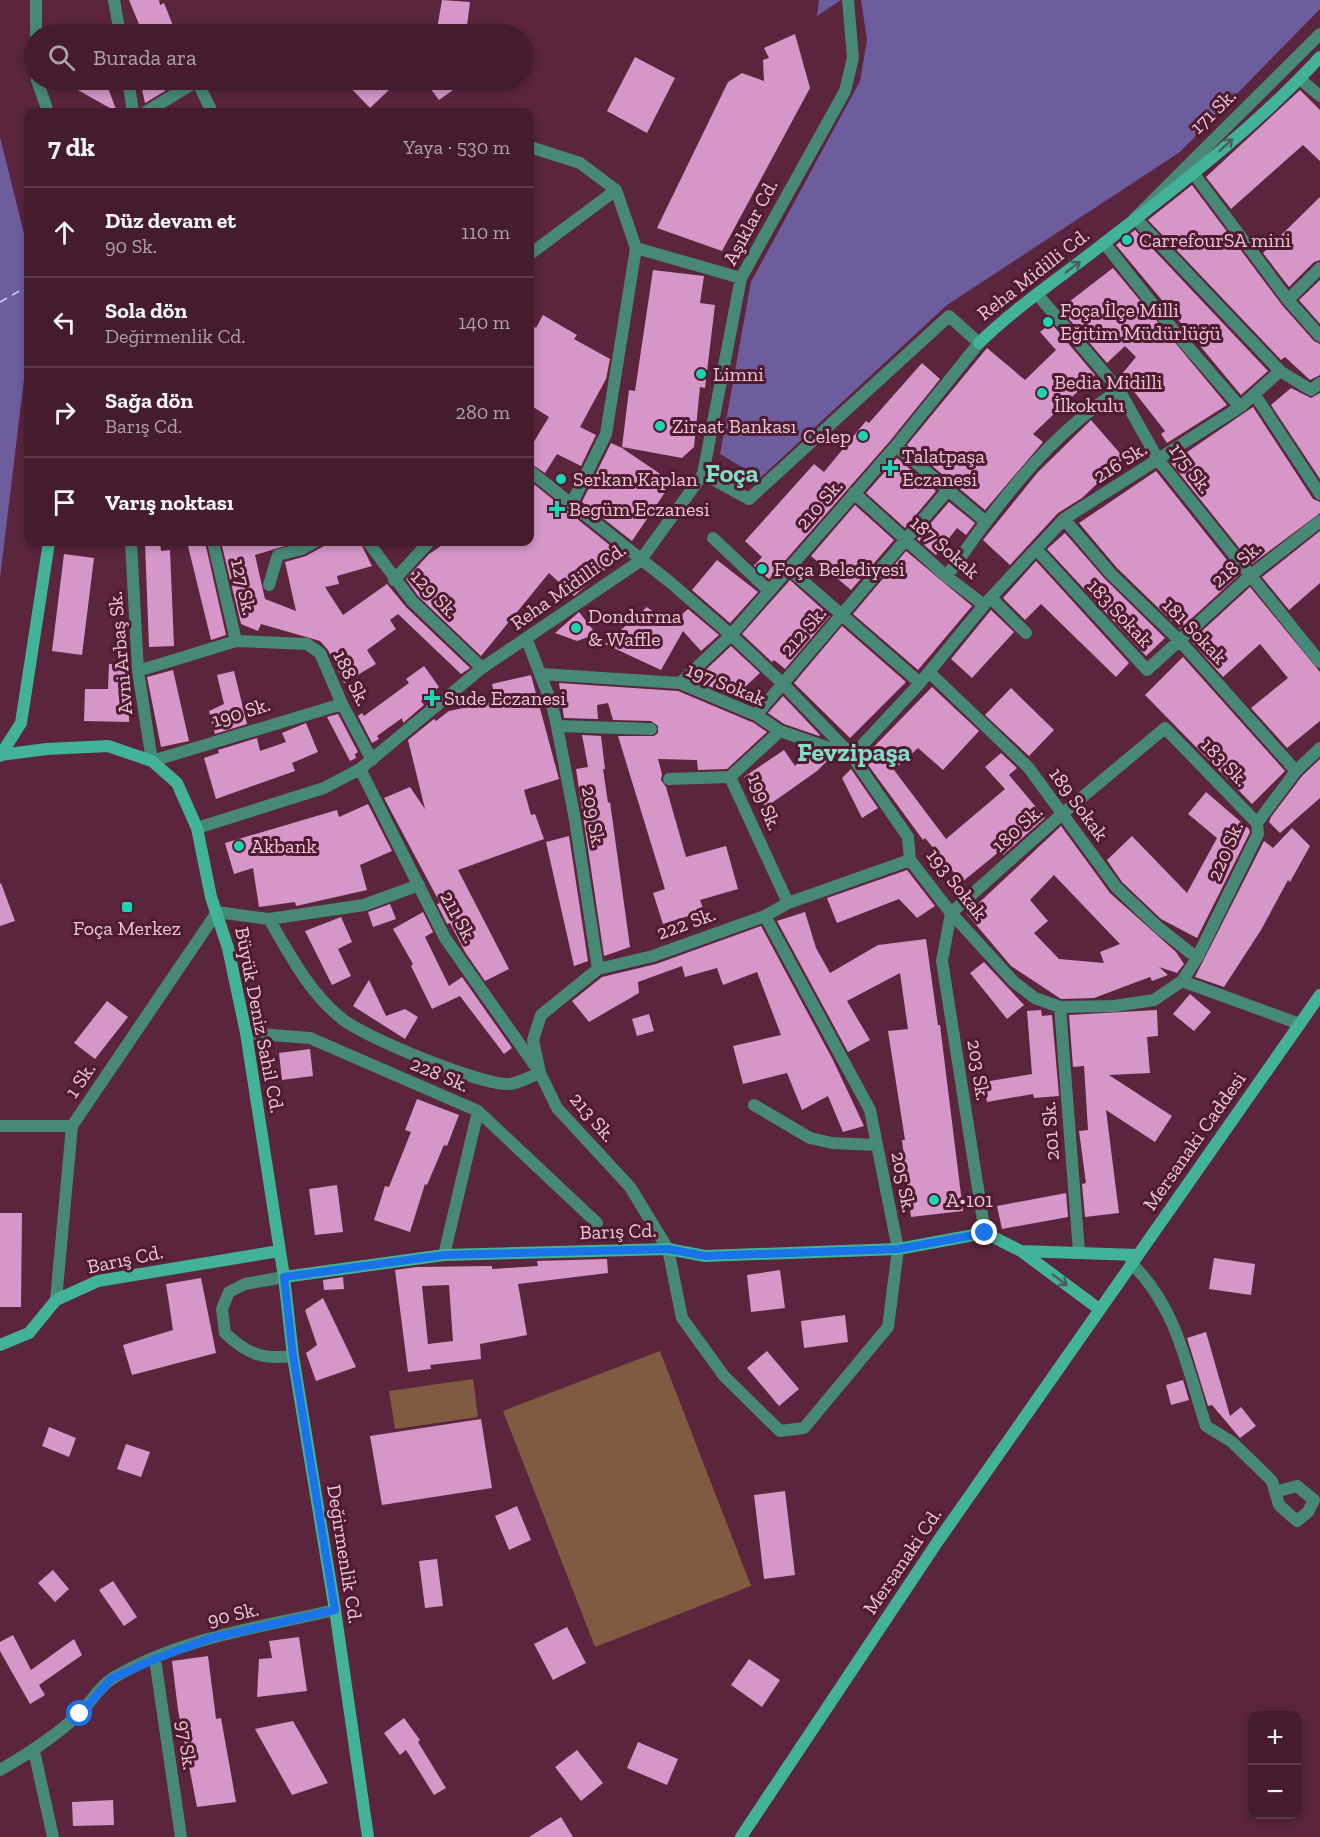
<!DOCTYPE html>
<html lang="tr">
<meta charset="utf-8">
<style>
:root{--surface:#441c2e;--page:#4e293a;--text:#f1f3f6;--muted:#afa1aa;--line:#5c3a4a}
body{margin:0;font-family:"Zilla Slab",serif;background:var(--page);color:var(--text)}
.controls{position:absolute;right:18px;bottom:18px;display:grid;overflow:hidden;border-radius:12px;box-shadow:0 3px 9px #0003}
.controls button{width:54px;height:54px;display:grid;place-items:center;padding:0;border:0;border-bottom:2px solid var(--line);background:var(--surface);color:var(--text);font:30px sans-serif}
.stop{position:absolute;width:18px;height:18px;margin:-14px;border:4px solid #1a73e8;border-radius:50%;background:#fff}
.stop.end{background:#1a73e8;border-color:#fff;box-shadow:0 2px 6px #0008}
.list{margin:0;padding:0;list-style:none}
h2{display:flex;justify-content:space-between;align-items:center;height:78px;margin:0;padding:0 24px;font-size:26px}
h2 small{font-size:20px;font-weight:400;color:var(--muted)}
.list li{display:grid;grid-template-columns:39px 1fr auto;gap:18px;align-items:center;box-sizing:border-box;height:90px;padding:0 24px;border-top:2px solid var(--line)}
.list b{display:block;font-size:22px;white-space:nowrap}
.list p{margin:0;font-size:20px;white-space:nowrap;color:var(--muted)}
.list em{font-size:20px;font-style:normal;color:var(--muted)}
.icon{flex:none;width:33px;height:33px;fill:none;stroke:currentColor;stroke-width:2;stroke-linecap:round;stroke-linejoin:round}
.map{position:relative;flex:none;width:1320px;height:1837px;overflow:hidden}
.search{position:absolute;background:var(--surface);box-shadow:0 3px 9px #0003;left:24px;top:24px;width:510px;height:66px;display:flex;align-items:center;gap:15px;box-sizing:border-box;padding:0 21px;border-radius:33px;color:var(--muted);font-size:22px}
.panel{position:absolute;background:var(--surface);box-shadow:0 3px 9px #0003;left:24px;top:108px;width:510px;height:438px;border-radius:12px}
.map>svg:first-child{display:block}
</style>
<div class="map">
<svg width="1320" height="1837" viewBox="0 0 1320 1837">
<rect width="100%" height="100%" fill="#5a253d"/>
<path fill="#815b41" d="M660 1351 751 1586 595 1647 503 1411Z
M473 1379 478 1417 395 1429 389 1391Z"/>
<path fill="#6e5d9d" d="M819 0H841L817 16Z
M861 0H1320V9L1180 152 947 305 760 478 720 454 751 282 860 81 867 40Z
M0 137 28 250V346L0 578Z"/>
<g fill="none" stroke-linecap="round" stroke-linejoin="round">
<path stroke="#dcd5fb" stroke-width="1.5" stroke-dasharray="8 6" stroke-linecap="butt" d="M0 302 28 286"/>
</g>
<path fill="#d696c8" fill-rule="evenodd" d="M129 0H159L160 5 164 3 174 28 157 34H143Z
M442 0 470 2 466 34H436Z
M795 34 810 88 722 251 657 228 728 82 742 73 764 81 763 60 769 58 764 48Z
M635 57 675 78 647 133 607 111Z
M60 80H111L108 88 117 112Z
M140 80H162L165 91 145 103Z
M343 80H381L390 89 370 108Z
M424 80H467L439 100Z
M1300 90 1320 110V161L1303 145 1231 209 1206 177Z
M1192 185 1282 305 1314 341 1320 344V375L1310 380 1285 357 1281 360 1148 220Z
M1320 197V260L1314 262 1289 287 1263 253Z
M1135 230 1268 371 1241 395 1116 245Z
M1113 268 1227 405 1167 443 1161 434 1165 431 1121 375 1136 357 1125 346 1107 363 1063 312 1068 308 1065 305Z
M653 270 704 276 700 303 715 305 705 388 700 387 694 447 682 458 622 447 629 390 635 391Z
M1320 280V324L1299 300Z
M543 315 577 335 574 339 610 359 606 379 580 427 596 435 581 466 557 454 545 473 530 463V448L549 417 530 405V324L536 328Z
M1051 323 1095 375 1033 434 1043 442 985 510 907 445 987 348 1025 380 1056 350 1040 332Z
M922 363 940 379 890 441 769 579 754 566 762 557 745 541 814 464 824 472 866 421 869 423Z
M1291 388 1311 398 1320 393V479L1271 405Z
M1253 407 1313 499 1320 502V513L1252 564 1171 463Z
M1091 420 1124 458 1082 498 1058 513 1010 565 983 540 1038 472Z
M611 443 622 448 672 482 632 541 582 502Z
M897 458 936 491 905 528 866 493Z
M1156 471 1239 575 1180 629 1117 568 1079 523Z
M530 481 622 555 574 596 549 573 481 656 418 596 406 579 429 554 447 542H530Z
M949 502 975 523 966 535 957 528 936 555 917 539Z
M855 505 894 540 851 590 811 556Z
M1320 531V583L1289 610 1262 577Z
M1065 533 1105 579 1165 638 1146 656 1047 549Z
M145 542H160L161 551 170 550 174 646 149 647Z
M187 542H205L226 635 211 640Z
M221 542H298L255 555 265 599 296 611 285 562 306 556 331 542H360L372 566 337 576 339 584 325 587 343 615 387 584 406 607 470 668 461 674 398 614 390 620 396 629 367 650 376 664 344 683 328 650 320 641 261 624 258 631 241 624Z
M906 551 972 606 918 670 853 614Z
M64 554 94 558 82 655 52 651Z
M717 560 758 592 730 623 692 590Z
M1036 561 1129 663 1116 677 1041 604 1025 620 1003 598Z
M790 580 830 616 785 669 774 660 772 662 742 634Z
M1250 587 1320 672V721L1287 748 1251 708 1288 678 1260 644 1223 677 1191 641Z
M647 607 670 625 688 609 719 635 701 651 683 631 661 670 605 644Z
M991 610 1014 632 972 678 951 659Z
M579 612 596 634 577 641 555 633Z
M842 626 906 682 850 738 794 683Z
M731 646 760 673 734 697 695 680Z
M1183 657 1285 771 1252 804 1145 695Z
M109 664 129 665V722L84 721 85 689H108Z
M424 666 439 687 421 701 424 705 403 723 402 718 377 736 379 739 372 743 358 716 362 713 364 716 409 683 406 679Z
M173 670 189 741 161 747 147 677Z
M234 671 247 724 215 734 209 711 224 704 217 675Z
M531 675 559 779 524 790 531 815 535 814 544 839 458 870 509 969 485 981 465 952 450 923 447 924 437 904 440 903 384 798 410 787 425 809 408 740 434 719 436 721 449 711 496 701 492 684Z
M559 683 678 691 754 723 767 732 727 769 698 770 697 760 658 759 662 774 661 780 666 787 686 857 726 846 738 889 700 900 704 911 663 924 653 893 665 889 618 736H654L658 733V726L651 721 613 720 608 703 597 705 598 719 564 718Z
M932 687 979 731 943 770 918 748 894 770 946 839 1005 789 985 767 1001 753 1017 768 1009 775 1045 818 1003 855 1000 851 962 882 925 838 923 840 863 758Z
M1011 688 1054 730 1029 756 985 715Z
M783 696 820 735 819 736 784 724 768 713Z
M338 714 358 752 355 754 356 758 350 761 327 717Z
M306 723 318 752 292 763 295 771 216 799 204 758 219 753 218 750 257 738 260 751 286 742 282 733Z
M582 735 601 736 605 769H603L608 803 610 802 630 947 604 956 576 769 588 767Z
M784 750 795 766 810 750 829 759 817 771 766 807 744 777Z
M1320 759V798L1280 833 1269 822 1271 817 1302 776Z
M851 769 878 808 862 818 842 778Z
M1206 792 1249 829 1250 832 1197 938 1161 919 1122 882 1107 860 1132 836 1187 893 1217 838 1188 814Z
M368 804 392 851 360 865 367 890 296 906 295 902 259 907 253 868 234 874 225 843 337 810 339 817Z
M1061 826 1110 893 1176 952 1184 964 1177 973 1159 967 1168 975 1152 981 1150 977 1094 998 1061 999 1011 966 967 914ZM1054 875 1120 944 1100 952 1104 963 1059 959 1034 933 1048 921 1030 900Z
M1292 828 1310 846 1290 882 1288 880 1261 930 1224 987 1195 977 1264 841 1273 848Z
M569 836 588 961 574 966 546 842Z
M907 870 935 906 917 918 899 899 837 923 827 898Z
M1 883 15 921 0 926V884Z
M390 904 396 919 373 927 368 912Z
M423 912 433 932 425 937 449 986 462 977 512 1048 504 1054 460 996 432 1009 411 966 413 964 393 929Z
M805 912 816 948 830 973 878 945 926 939 938 1025H940L963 1211 911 1217 902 1140H905L888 1031 908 1029 900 973 847 1001 870 1040 848 1052 777 921Z
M341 917 352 942 338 949 351 976 332 985 305 931Z
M761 926 833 1060 864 1126 843 1132 828 1096 802 1110 787 1073 743 1084 733 1046 781 1035 757 972 723 985 717 968 685 977 682 966 638 982 639 993 589 1022 572 1001 602 977 656 964Z
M984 962 1024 1005 1007 1019 970 973Z
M369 980 386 1016 405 1009 418 1017 405 1039 353 1006Z
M1190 994 1211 1012 1194 1031 1173 1014Z
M107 1001 128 1017 95 1059 74 1043Z
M1041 1010 1042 1016 1052 1015 1059 1096 1034 1098 1033 1094 987 1102 984 1082 1032 1074 1027 1011Z
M1157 1010 1158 1036 1147 1037 1150 1073 1109 1075 1172 1116 1155 1142 1106 1110 1119 1213 1085 1217 1082 1184 1086 1183 1079 1131 1088 1130 1084 1066 1073 1067 1069 1015Z
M649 1014 654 1031 637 1036 632 1019Z
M310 1049 313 1076 282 1080 279 1053Z
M417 1099 459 1115 447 1146 444 1145 427 1185 425 1184 410 1232 374 1220 385 1186 389 1187 411 1132 405 1130Z
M337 1185 343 1232 315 1235 309 1189Z
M1066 1193 1068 1217 1002 1229 997 1206Z
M0 1213H22L21 1307H0Z
M1214 1258 1255 1264 1251 1295 1209 1289Z
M607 1259 608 1273 518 1284 527 1335 480 1344 481 1359 430 1365 431 1369 408 1372 395 1270 417 1267 492 1266V1269L538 1266 537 1261ZM449 1285 453 1341 428 1344 422 1286Z
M780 1270 785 1308 751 1312 747 1275Z
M343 1277 344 1289 324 1290 323 1280Z
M201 1278 216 1353 132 1375 123 1345 173 1330 166 1284Z
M323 1298 356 1367 316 1381 306 1353 317 1345 305 1310Z
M845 1315 848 1342 804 1348 801 1321Z
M1206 1332 1230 1416 1241 1407 1256 1426 1240 1438 1212 1405 1208 1406 1187 1338Z
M767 1351 799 1389 779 1406 747 1368Z
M1183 1380 1189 1400 1171 1405 1166 1385Z
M481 1419 492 1488 382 1505 370 1436Z
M49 1427 76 1438 69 1457 42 1446Z
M126 1444 150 1452 141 1477 117 1469Z
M785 1491 795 1575 764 1579 754 1495Z
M517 1506 531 1540 509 1550 495 1516Z
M437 1559 443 1606 425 1608 419 1561Z
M53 1570 69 1589 55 1602 38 1583Z
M113 1581 137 1617 124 1626 99 1590Z
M567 1627 586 1663 553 1680 534 1644Z
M13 1635 31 1670 74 1639 82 1655 39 1685 45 1695 30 1704 0 1651V1642Z
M299 1637 307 1691 257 1697 259 1659 272 1658 269 1641Z
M208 1656 216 1719 221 1718 236 1802 197 1807 178 1710 172 1661Z
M749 1659 780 1680 762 1707 731 1685Z
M404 1718 420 1740 418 1742 446 1788 434 1795 406 1750 400 1755 384 1733Z
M293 1721 328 1783 292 1795 255 1729Z
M638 1742 678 1759 667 1785 627 1768Z
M577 1750 603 1783 581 1801 555 1767Z
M113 1800 114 1825 73 1826 72 1802Z
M561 1817 573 1837H529Z"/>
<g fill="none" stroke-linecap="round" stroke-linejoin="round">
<path stroke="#478877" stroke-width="12" d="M114 0 120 34
M36 34V0
M1300 79 1320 96
M37 80 48 112
M128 80 133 112
M146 112 197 81 212 112
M530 147 580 163 616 190 636 248 741 278
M1194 174 1288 300 1320 336
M1104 243 1175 332 1240 407
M530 254 616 190
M1037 294 1119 390 1159 461 1320 662
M1288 300 1320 268
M1280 371 1311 390 1320 383
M1255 395 1320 494
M896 446 986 522
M530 471 671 583 731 635 783 684 852 756 908 837 910 860 951 913 1014 982 1035 998 1060 1007 1114 1006 1154 1000 1182 981 1300 1024
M854 493 946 576 984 605
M572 503 606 434 636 248
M1064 519 1111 574 1179 640 1296 771
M713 538 768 590
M131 542 138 671 152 761 342 704
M213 542 236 641
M368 542 412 601 482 668
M1036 549 1147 670 1250 576 1320 521
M788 568 920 683
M946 576C962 558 972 539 987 521 1025 470 1066 424 1119 390
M394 580 429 542
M269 585 278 555 302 549 314 542
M991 598 1026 633
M527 640 552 705 557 726 575 820 598 969
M138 671 236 641 307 644 320 653 342 704 372 760
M929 672 1028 767 1116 887 1159 928 1197 958
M541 674 680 683 756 715 780 731 852 756 920 683 984 605 1064 519 1240 407 1280 371 1135 218 1320 34
M680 683 731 635 896 446 979 343 949 316 749 499 703 474
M756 715 948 490
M557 726 651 729
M780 731 730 777 788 903
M360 769 445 938 538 1070
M669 779 730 777
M197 828 324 788 360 769 482 668 640 561 703 474 741 278 845 91 853 58 848 0
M765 916 870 1110 898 1249 888 1327 804 1428 780 1431 724 1376 682 1318 668 1249 630 1187 557 1108 540 1073 533 1040 541 1015 598 969 653 956 765 916 788 903 910 860
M269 919C290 955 309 992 341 1018 363 1037 483 1086 510 1084 520 1083 531 1076 540 1073
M1182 981 1197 958 1258 834 1257 823 1296 771 1320 748
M1060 1007 1079 1252
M246 1033 310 1038 478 1111 444 1255
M754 1105 810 1138 832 1143 877 1145
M478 1111 597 1223
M0 1126H72
M985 1233 942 961 951 913 1062 814 1165 728 1257 823
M1131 1263C1177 1307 1187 1368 1206 1426L1232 1442 1272 1481 1279 1505 1297 1521 1308 1512 1314 1500 1297 1486 1275 1492
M284 1277 245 1284 229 1292 222 1309 225 1333C247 1354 263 1360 293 1356
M56 1300 72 1126 217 912 269 919 364 905 419 885
M155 1659 181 1837
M34 1751 53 1837
M0 1770C28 1754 54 1737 78 1715 90 1704 99 1686 113 1678 179 1638 261 1627 335 1610"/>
<path stroke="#42b298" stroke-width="12" d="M979 343C1017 306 1061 277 1103 244 1178 186 1256 127 1320 57
M0 755 47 749 108 746 152 761 177 783 197 828 211 897 228 948 246 1033 284 1277 293 1356 335 1610 368 1837
M0 756 21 723 49 542
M1021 1251 1137 1255
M284 1277 444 1255 668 1249 705 1256 898 1249 985 1233 1021 1251 1099 1309
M0 1345 29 1333 56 1300 98 1281 279 1251
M741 1837 938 1541 1320 995"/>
</g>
<defs><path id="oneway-shaft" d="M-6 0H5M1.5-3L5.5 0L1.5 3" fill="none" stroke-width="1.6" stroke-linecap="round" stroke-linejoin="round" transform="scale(1.5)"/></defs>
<g stroke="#495e60">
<use href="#oneway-shaft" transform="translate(1226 145) rotate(-42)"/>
<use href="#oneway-shaft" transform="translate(1073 267) rotate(-37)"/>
<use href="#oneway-shaft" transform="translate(1060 1280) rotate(37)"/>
</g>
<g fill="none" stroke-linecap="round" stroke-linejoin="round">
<path stroke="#1a73e8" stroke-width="8" d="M80 1714 111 1679 155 1659 211 1638 335 1610 293 1356 284 1277 444 1255 668 1249 705 1256 898 1249 985 1233"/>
</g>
<g fill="#1bd5b1" stroke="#4f1a32" stroke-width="2">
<circle cx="1127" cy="240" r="6"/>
<circle cx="1048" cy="322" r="6"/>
<circle cx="701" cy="374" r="6"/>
<circle cx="1042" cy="393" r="6"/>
<circle cx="660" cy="426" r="6"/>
<circle cx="863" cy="436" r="6"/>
<path d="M887 459h6v6h6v6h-6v6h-6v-6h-6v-6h6z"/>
<circle cx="561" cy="479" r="6"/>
<path d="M554 500h6v6h6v6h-6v6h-6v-6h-6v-6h6z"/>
<circle cx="762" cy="569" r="6"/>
<circle cx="576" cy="628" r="6"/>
<path d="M429 689h6v6h6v6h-6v6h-6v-6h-6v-6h6z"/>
<circle cx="239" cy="846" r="6"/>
<rect x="121" y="901" width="12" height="12" rx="3"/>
<circle cx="934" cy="1200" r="6"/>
</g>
<g text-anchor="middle" stroke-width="6" stroke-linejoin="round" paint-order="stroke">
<g font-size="20" fill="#eac8d4" stroke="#4f1a32">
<text transform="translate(1213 111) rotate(-44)" y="7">171 Sk.</text>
<text transform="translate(750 222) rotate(-62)" y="7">Aşıklar Cd.</text>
<text transform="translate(1033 274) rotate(-38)" y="7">Reha Midilli Cd.</text>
<text transform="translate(1120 462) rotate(-32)" y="7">216 Sk.</text>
<text transform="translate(1191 468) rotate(53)" y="7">175 Sk.</text>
<text transform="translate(819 504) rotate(-49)" y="7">210 Sk.</text>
<text transform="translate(945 547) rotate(41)" y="7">187 Sokak</text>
<text transform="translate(1236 564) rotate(-41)" y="7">218 Sk.</text>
<text transform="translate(568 586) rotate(-35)" y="7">Reha Midilli Cd.</text>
<text transform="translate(244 587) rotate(77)" y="7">127 Sk.</text>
<text transform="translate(435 594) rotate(46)" y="7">129 Sk.</text>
<text transform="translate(1120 613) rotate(47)" y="7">183 Sokak</text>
<text transform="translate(803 631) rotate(-49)" y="7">212 Sk.</text>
<text transform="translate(1195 631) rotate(46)" y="7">181 Sokak</text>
<text transform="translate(120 653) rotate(-95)" y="7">Avni Arbaş Sk.</text>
<text transform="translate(352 678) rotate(64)" y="7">188 Sk.</text>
<text transform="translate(726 684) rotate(22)" y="7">197 Sokak</text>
<text transform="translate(241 712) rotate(-17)" y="7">190 Sk.</text>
<text transform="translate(1225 762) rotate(46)" y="7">183 Sk.</text>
<text transform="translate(765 802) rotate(68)" y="7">199 Sk.</text>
<text transform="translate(1079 804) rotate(54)" y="7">189 Sokak</text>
<text transform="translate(594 817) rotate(80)" y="7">209 Sk.</text>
<text transform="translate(1017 828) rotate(-42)" y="7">180 Sk.</text>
<text transform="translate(1225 851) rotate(-67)" y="7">220 Sk.</text>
<text transform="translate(957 884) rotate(52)" y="7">193 Sokak</text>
<text transform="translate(459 917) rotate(62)" y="7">211 Sk.</text>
<text transform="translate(686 923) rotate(-20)" y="7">222 Sk.</text>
<text transform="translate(260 1020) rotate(79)" y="7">Büyük Deniz Sahil Cd.</text>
<text transform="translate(979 1070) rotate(81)" y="7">203 Sk.</text>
<text transform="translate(440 1074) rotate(23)" y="7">228 Sk.</text>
<text transform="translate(80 1080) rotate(-56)" y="7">1 Sk.</text>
<text transform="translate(593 1117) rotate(49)" y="7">213 Sk.</text>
<text transform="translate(1050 1131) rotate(-94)" y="7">201 Sk.</text>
<text transform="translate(1194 1141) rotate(-55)" y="7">Mersanaki Caddesi</text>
<text transform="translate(904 1182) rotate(79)" y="7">205 Sk.</text>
<text transform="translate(618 1231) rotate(-2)" y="7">Barış Cd.</text>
<text transform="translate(125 1259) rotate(-12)" y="7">Barış Cd.</text>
<text transform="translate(345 1554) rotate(81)" y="7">Değirmenlik Cd.</text>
<text transform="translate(902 1561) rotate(-56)" y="7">Mersanaki Cd.</text>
<text transform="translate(233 1614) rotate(-13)" y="7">90 Sk.</text>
<text transform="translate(187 1745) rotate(82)" y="7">97 Sk.</text>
</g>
<g font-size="20" fill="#eac8d4" stroke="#4f1a32" text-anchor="start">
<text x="1139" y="247">CarrefourSA mini</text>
<text x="1060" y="317">Foça İlçe Milli<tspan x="1060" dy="23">Eğitim Müdürlüğü</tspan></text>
<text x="713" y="381">Limni</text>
<text x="1054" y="389">Bedia Midilli<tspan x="1054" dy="23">İlkokulu</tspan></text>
<text x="672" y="433">Ziraat Bankası</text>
<text x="851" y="443" text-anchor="end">Celep</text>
<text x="902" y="463">Talatpaşa<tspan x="902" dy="23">Eczanesi</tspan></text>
<text x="573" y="486">Serkan Kaplan</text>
<text x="569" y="516">Begüm Eczanesi</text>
<text x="774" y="576">Foça Belediyesi</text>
<text x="588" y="623">Dondurma<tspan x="588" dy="23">&amp; Waffle</tspan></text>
<text x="444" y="705">Sude Eczanesi</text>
<text x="251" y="853">Akbank</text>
<text x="127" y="935" text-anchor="middle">Foça Merkez</text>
<text x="946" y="1207">A•101</text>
</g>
<g font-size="26" font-weight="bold" fill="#7fe0c6" stroke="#4f1a32">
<text x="732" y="482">Foça</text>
<text x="854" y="761">Fevzipaşa</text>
</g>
</g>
</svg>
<div class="controls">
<button>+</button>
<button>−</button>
</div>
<div class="stop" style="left:80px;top:1714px"></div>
<div class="stop end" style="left:985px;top:1233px"></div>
<div class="search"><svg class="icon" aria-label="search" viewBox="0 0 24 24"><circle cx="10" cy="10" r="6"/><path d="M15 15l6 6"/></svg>Burada ara</div>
<section class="panel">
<h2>7 dk<small>Yaya · 530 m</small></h2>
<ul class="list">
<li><svg class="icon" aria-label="ahead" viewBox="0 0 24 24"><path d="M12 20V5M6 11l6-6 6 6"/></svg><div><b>Düz devam et</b><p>90 Sk.</p></div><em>110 m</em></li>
<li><svg class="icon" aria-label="left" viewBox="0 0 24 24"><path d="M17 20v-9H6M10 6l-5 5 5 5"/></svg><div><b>Sola dön</b><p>Değirmenlik Cd.</p></div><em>140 m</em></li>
<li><svg class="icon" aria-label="right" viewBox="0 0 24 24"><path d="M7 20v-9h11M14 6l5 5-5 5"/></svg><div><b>Sağa dön</b><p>Barış Cd.</p></div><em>280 m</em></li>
<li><svg class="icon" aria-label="arrive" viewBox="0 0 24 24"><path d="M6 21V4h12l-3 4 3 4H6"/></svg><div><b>Varış noktası</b></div></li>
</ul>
</section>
</div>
